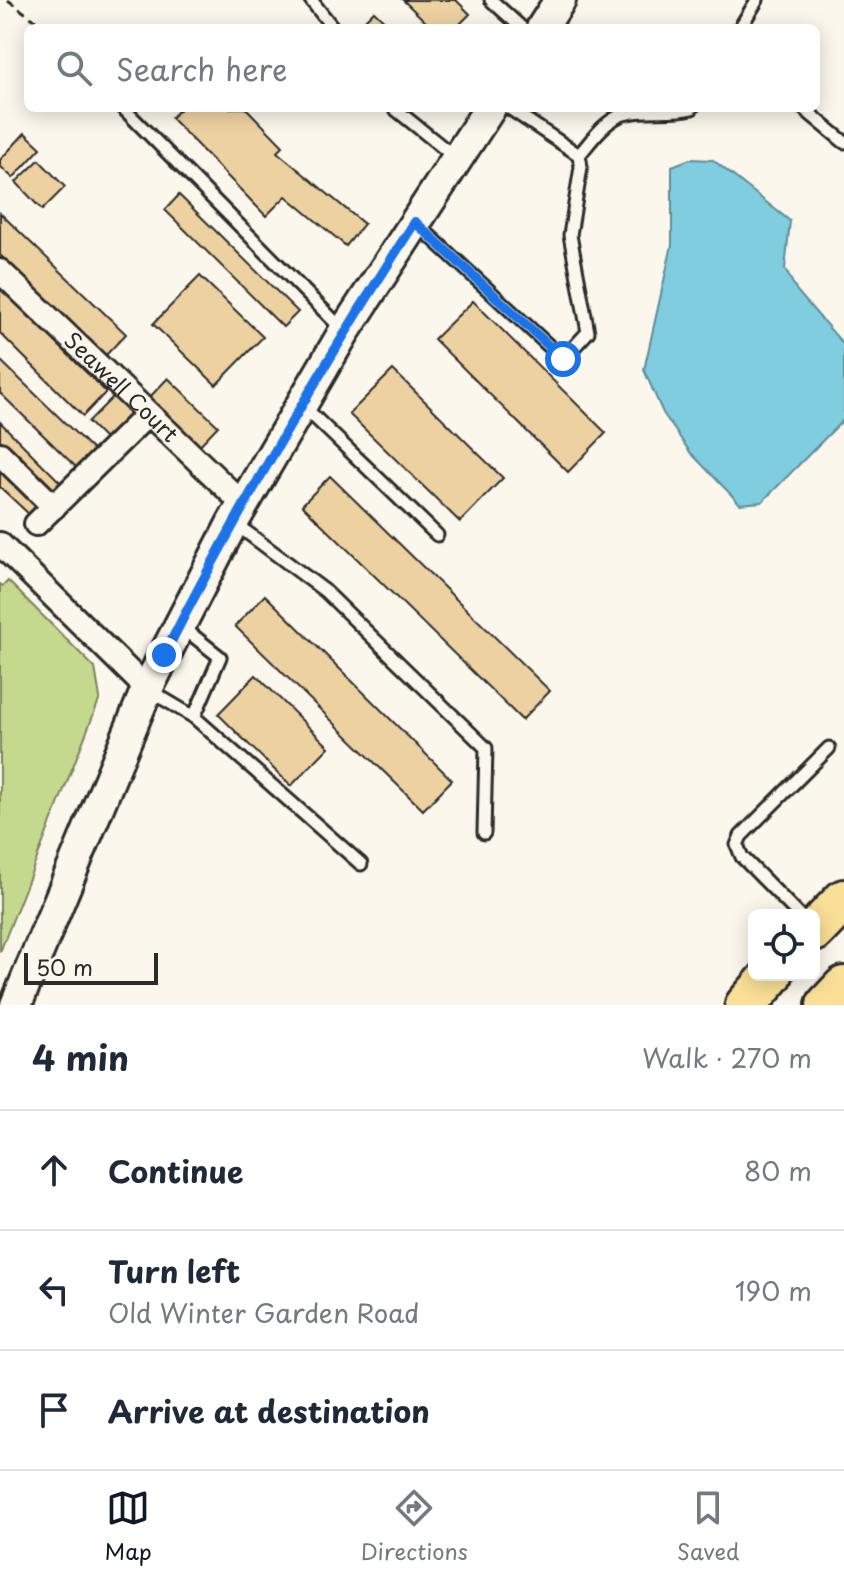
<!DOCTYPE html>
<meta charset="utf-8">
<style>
:root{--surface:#fff;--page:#f2f2f3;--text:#1f2937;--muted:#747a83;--line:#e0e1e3;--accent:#111827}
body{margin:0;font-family:"Playpen Sans",sans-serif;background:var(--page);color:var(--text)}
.controls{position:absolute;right:24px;bottom:24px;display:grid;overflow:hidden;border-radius:12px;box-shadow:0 4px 20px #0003}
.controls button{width:72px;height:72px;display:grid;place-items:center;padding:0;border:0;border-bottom:2px solid var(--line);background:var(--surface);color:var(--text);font:40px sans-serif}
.scale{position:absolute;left:24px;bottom:20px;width:134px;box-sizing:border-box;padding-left:8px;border:4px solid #2b2b2b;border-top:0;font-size:22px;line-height:28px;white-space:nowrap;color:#2b2b2b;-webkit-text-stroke:6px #fbf7ec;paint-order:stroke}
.stop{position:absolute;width:24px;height:24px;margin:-18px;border:6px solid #1a73e8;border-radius:50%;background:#fff}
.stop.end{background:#1a73e8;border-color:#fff;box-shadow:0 2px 8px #0008}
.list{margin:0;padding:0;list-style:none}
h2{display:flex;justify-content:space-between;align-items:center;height:104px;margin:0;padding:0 32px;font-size:34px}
h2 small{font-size:26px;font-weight:400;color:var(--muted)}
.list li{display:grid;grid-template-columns:52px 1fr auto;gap:24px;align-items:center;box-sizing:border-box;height:120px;padding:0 32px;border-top:2px solid var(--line)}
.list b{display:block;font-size:30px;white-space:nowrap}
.list p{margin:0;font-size:26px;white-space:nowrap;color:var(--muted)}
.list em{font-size:26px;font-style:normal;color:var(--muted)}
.icon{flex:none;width:44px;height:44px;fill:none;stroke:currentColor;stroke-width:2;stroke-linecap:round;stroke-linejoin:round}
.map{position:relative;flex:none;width:844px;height:1005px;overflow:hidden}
.search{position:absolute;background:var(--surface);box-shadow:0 4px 20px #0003;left:24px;right:24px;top:24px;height:88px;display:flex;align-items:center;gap:20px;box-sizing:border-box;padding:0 28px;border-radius:12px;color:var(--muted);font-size:30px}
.sheet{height:464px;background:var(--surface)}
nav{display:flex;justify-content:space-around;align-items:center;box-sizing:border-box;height:112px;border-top:2px solid var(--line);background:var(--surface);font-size:22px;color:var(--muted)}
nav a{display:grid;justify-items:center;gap:4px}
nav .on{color:var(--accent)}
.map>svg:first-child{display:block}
</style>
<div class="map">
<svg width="844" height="1005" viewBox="0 0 844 1005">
<rect width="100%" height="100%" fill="#fbf7ec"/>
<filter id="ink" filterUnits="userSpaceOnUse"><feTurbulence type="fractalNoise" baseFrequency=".0125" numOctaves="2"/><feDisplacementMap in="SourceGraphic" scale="16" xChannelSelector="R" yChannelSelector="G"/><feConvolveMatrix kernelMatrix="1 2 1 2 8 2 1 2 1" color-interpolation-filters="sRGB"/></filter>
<g filter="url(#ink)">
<path fill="#c5d98e" stroke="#78825c" stroke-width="2" d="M8 581 95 668 100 698 0 952V584L3 586Z"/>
<path fill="#80cddf" stroke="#5e8c97" stroke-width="2" d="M690 159 713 160 790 221 785 269 797 291 844 345V419L762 502 740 504 690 452 663 413 644 370 672 245V166Z"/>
<path fill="#eed1a1" stroke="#2b2b2b" stroke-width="2" d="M403 0H456L470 14 456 28H432Z
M374 11 392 28H357Z
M181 108H246L283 146 277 152 364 224 346 246 286 196 266 216 171 118Z
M25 133 41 148 13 178 0 166V160Z
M39 160 65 187 42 210 16 182Z
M179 195 298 312 283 327 165 210Z
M0 213 126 334 105 356 0 255Z
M200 276 263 337 216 385 153 324Z
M0 287 106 392 83 416 0 333Z
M473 301 606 433 568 472 434 339Z
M0 360 95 452 78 469 0 393Z
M393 370 503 478 460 522 349 414Z
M168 378 218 426 196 449 146 401Z
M114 396 136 417 110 444 88 422Z
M0 422 64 486 55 494 0 440Z
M0 469 39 507 31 516 0 487Z
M330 476 550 691 522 720 302 505Z
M265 595 452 780 423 810 235 626Z
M256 675 329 747 291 786 218 714Z"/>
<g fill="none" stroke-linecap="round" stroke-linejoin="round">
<g stroke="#2b2b2b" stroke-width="17">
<path id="lane" d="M311 0 333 28
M491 0 522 28
M740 28 757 0
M123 108 344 331
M394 108 456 158
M803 108 844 142
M579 155C591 141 604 122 621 115 641 107 670 114 692 108
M417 224 563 359 588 332 570 235 581 167 579 155 509 108
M302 405 437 535
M233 522 325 591 486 748 484 833
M181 626 220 657 194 717
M147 689 194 717 361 864
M799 915 742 857 737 845 741 836 829 748"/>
</g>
<g stroke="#2b2b2b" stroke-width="28">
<g id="street">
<path id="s1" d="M0 271 243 504"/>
<path d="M0 454 54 507"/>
<path d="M36 524 148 414"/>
<path d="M0 544 147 689"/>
</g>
</g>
<g stroke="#2b2b2b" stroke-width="36">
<path id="secondary" d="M542 28 560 0
M16 1005 147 689 233 522 344 332 490 108"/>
</g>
<g stroke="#2b2b2b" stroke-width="46">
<path id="highway" d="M814 931 844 900
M746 1005 772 975
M827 1005 844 987"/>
</g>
<path stroke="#2b2b2b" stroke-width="3" stroke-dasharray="8 6" stroke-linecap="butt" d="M8 0 45 28"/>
<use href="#lane" stroke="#fbf7ec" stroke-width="11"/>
<use href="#street" stroke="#fbf7ec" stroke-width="22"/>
<use href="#secondary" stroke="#fbf7ec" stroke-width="30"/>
<use href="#highway" stroke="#fadf96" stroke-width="40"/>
</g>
</g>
<g fill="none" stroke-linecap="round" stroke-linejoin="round" filter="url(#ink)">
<path stroke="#1a73e8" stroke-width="10" d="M164 655C240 506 324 363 415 222L563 359"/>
</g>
<g text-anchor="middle" stroke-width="7" stroke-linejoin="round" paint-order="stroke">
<g font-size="22" fill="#2b2b2b" stroke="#fbf7ec">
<text dy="8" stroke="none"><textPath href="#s1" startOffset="168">Seawell Court</textPath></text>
</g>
</g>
</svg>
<div class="controls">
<button><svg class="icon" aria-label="locate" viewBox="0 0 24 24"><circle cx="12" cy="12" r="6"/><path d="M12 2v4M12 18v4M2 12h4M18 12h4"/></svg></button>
</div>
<div class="scale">50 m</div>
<div class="stop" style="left:563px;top:359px"></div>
<div class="stop end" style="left:164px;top:655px"></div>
<div class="search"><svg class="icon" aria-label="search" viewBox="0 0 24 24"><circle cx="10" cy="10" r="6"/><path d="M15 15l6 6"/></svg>Search here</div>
</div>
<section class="sheet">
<h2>4 min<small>Walk · 270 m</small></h2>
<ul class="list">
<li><svg class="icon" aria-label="ahead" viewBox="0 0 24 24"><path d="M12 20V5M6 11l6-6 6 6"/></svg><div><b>Continue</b></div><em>80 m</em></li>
<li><svg class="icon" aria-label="left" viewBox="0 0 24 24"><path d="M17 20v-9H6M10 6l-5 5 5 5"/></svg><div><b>Turn left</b><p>Old Winter Garden Road</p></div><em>190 m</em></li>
<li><svg class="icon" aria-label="arrive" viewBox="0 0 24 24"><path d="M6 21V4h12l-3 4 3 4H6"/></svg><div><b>Arrive at destination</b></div></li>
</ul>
</section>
<nav>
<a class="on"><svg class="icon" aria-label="map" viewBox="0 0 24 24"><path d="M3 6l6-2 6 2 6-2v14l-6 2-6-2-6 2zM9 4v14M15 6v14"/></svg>Map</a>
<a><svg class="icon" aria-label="directions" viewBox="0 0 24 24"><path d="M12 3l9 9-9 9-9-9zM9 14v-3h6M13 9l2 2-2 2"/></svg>Directions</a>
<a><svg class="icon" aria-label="saved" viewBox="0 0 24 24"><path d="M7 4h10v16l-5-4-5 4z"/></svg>Saved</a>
</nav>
